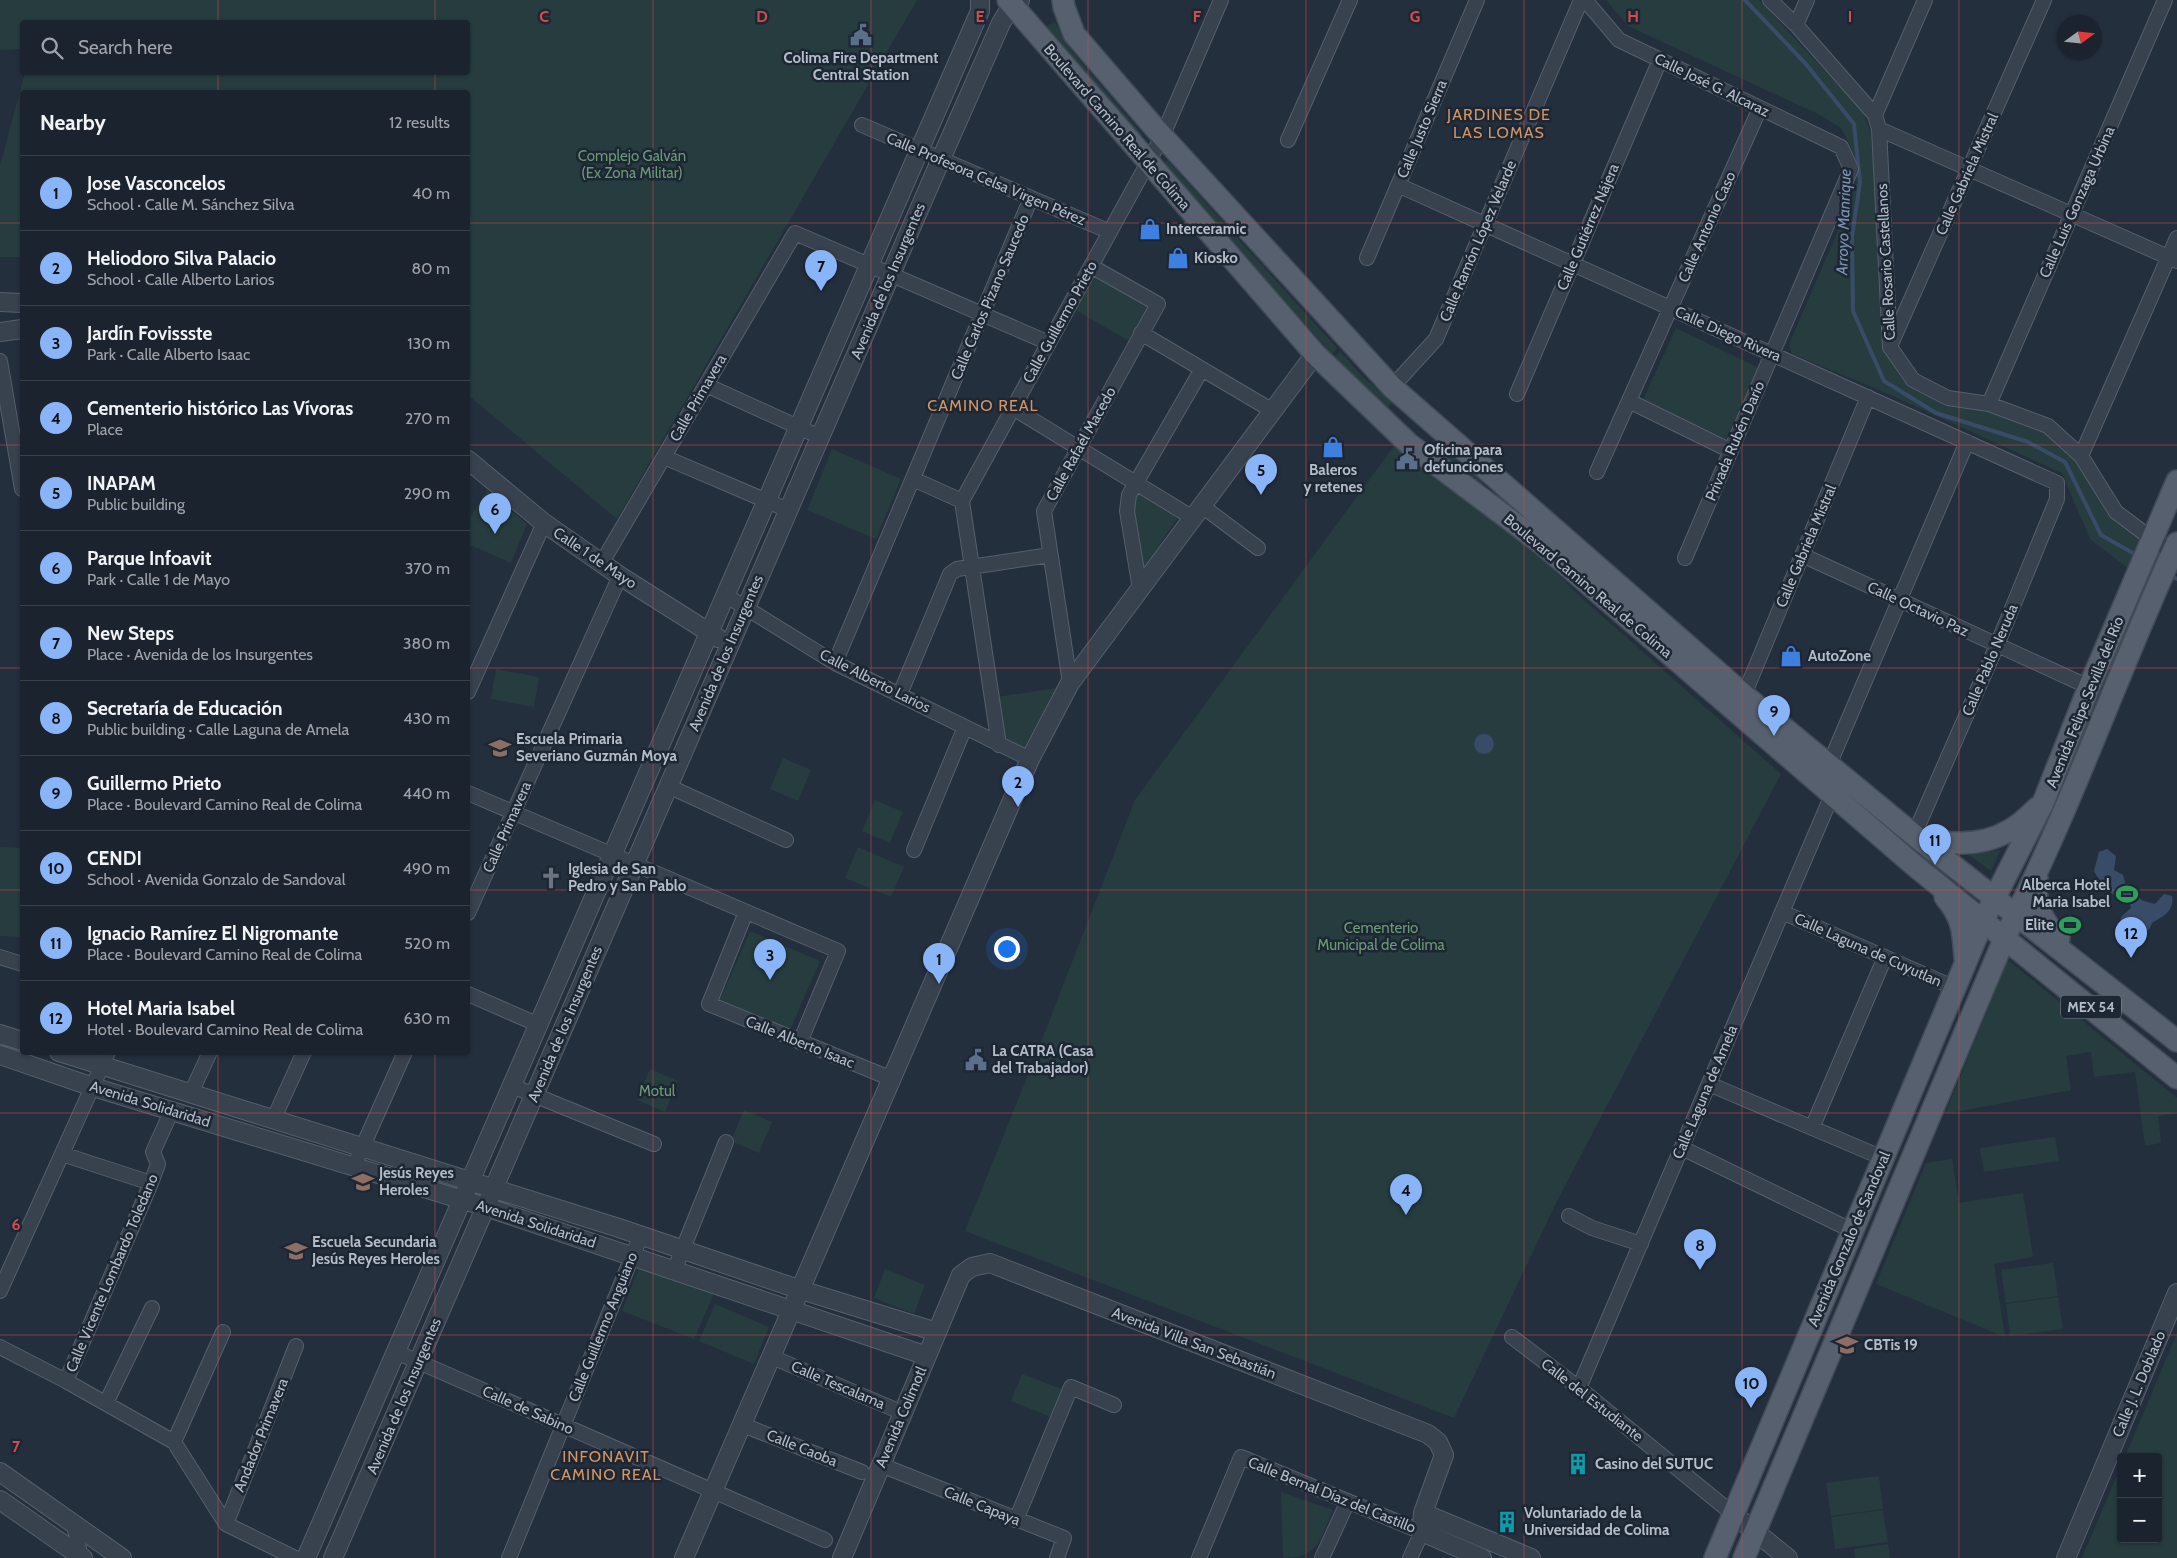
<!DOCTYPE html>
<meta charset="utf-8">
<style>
:root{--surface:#1b232e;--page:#242b36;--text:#f1f3f6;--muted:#a0a4aa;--line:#39404a;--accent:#8ab4f8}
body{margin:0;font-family:Cabin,sans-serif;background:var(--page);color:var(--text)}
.controls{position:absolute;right:15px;bottom:15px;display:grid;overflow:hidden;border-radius:5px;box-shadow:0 1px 4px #0004}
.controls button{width:45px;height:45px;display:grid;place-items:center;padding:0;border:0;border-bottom:1px solid var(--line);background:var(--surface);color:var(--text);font:25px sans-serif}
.compass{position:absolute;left:2057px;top:15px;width:45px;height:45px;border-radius:50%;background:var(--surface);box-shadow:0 1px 4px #0004;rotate:75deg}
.you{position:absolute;left:1006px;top:948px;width:18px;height:18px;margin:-12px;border:4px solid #fff;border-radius:50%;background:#1a73e8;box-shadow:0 0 0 8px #1a73e833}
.badge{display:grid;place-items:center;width:32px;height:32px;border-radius:50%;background:var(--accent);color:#111;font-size:16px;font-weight:700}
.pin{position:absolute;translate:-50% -41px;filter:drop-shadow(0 1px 2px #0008)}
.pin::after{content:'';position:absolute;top:26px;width:18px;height:15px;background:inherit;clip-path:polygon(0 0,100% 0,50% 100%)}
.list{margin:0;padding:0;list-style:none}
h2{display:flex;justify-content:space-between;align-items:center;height:65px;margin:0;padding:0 20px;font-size:21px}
h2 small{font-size:16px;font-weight:400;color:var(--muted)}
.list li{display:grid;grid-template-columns:32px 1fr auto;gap:15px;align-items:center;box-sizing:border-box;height:75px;padding:0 20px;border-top:1px solid var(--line)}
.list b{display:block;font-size:19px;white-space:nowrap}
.list p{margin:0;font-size:16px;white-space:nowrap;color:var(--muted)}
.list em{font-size:16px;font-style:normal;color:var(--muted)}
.icon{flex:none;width:28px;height:28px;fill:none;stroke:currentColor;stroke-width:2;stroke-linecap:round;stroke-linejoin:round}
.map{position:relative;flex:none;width:2177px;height:1558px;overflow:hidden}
.search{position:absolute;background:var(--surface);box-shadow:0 1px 4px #0004;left:20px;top:20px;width:450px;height:55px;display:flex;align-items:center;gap:12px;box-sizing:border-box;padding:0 18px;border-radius:5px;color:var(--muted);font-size:19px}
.panel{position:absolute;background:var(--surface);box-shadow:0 1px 4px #0004;left:20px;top:90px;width:450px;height:965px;border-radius:5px}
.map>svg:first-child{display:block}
</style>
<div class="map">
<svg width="2177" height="1558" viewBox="0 0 2177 1558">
<rect width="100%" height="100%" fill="#242f3e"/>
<path fill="#263c3f" d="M0 0H917L617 519 468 395V92H22V257H0V165L25 73 468 72V22H22V49L0 50Z
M1606 0H1759L1863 112 1871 133 1884 350 1903 381 1946 403 1991 411 2047 433 2076 460 2112 517 2143 539 2130 570 2090 539 2062 473 1877 389 1792 354 1789 344 1844 217 1856 182 1855 164 1850 145 1841 128 1818 114 1628 26Z
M1055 22 1071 50 1142 134 1140 140 1045 27Z
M1167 160 1337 348 1332 354 1163 167Z
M1095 274 1150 305 1129 341 1075 310Z
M1676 328 1759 368 1726 439 1643 400Z
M1340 351 1363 377 1392 402 1387 409 1335 357Z
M1441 445 1483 482 1481 485 1436 452Z
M1394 446 1535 552 1584 600 1781 774 1556 1203 1454 1418 965 1231 1036 1055 1135 800Z
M832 449 901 479 876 539 807 510Z
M1139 488 1180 514 1142 571 1131 510Z
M487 490 527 524 511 563 468 544V521Z
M496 669 539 677 534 707 491 699Z
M1057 688 1024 748 1003 739 997 697Z
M783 758 811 770 798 801 770 789Z
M875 800 903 812 890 843 862 831Z
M0 847 22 848V937L0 936Z
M858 847 904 867 891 897 845 878Z
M2001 850 1991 871 1969 855Z
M750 931 820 961 790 1030 720 1000Z
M2008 960 2177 1098V1113L2158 1116 2161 1143 2145 1146 2135 1072 2094 1077 2091 1052 2066 1056 2071 1090 1945 1114Z
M650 1069 678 1081 665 1112 637 1100Z
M744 1110 772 1122 759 1153 731 1141Z
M2055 1137 2059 1161 1984 1172 1980 1148Z
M1952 1159 1959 1203 2023 1193 2033 1257 1994 1264 2005 1337 1876 1284 1926 1163Z
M2053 1263 2058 1296 2006 1303 2001 1270Z
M640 1265 716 1289 694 1339 622 1311Z
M885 1269 925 1285 914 1314 874 1298Z
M2058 1297 2063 1329 2010 1336 2006 1304Z
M715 1304 769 1327 754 1364 699 1341Z
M2177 1333V1558H2082L2121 1466V1539H2158V1457H2125Z
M1022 1374 1064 1390 1053 1418 1011 1401Z
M1879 1476 1883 1509 1831 1516 1826 1483Z
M1281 1492 1333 1510C1320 1539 1319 1558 1283 1558Z
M1883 1510 1888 1542 1835 1549 1831 1517Z
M1888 1544 1890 1558H1855L1854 1549Z"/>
<path fill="#394c67" d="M1474 744a10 10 0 1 1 20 0a10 10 0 1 1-20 0Z
M2107 849 2116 856 2114 870 2123 875 2125 883 2132 884 2141 900 2155 904 2164 894 2172 896C2175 910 2163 917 2153 922 2151 924 2151 926 2149 929 2142 937 2133 937 2124 934L2120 926 2121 917 2131 908 2130 904C2115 899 2101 885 2094 871L2099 852Z"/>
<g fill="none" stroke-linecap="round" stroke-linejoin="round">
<path stroke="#394c67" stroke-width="4" d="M1745 0 1805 63 1854 124 1860 182 1852 237 1853 311 1884 381 1936 413 2028 442 2065 462 2101 535 2138 556
M2170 575 2177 579"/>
<g stroke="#565f6c" stroke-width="16">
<path id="minor" d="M1585 0 1619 40 1841 147 1851 169 1685 558
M1770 0 1796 25 1875 115 1879 129 1890 347 1913 380 1948 398 1989 404 2048 426 2081 456 2116 512 2152 539 2177 554
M1796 25 1807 0
M1875 115 1925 0
M862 125 1110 232
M1879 129 2177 261
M1288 140 1350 0
M1398 185 2057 483V499L1997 645 1914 835
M1367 258 1477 0
M1141 333 1273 411
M1891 344 2044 0
M0 361 22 489
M706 385 820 437
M1392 387 1436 339 1581 0
M1517 394 1660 60
M1629 401 1731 451
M1989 404 2165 0
M1013 408 1193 518
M2081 456 2177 238
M664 457 788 510
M1597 472 1760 108
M913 479 962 501
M1202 506 1258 548
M1802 555 2089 687
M601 564 795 233 1049 343
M1140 589 1127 511 1129 495 1202 369
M725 595 835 663 1030 759
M835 663 1031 198
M1070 683 1044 511 1158 304 1091 266
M468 692 544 523
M900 694 950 574 957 569 1050 555
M1744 695 1868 397
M999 745 962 501 1162 137 1221 0
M1829 765 1967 442
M668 786 786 840
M468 793 838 951 800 1042
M914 850 965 727
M746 912 709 1004 892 1079
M1782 912 1955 988
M468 913 620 576
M0 957 22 964
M468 994 539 1025
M1709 1084 1883 1158
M512 1086 654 1144
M191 1093 210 1052
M274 1118 304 1052
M1812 1128 1885 957
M1682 1148 1853 1231
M62 1154 151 1183
M354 1166 405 1052
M1569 1216 1592 1228 1641 1244
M674 1271 726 1142
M0 1291 108 1052
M1512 1337 1579 1388 1733 1514
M0 1347 66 1381 174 1442 226 1524
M396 1352 825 1540
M772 1357 903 1413
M66 1381 151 1183 158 1164 153 1152 172 1110
M1579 1388 1832 795
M106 1403 152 1308
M743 1425 862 1472
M174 1442 223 1332
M881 1465 1064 1538 1057 1558
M1016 1520 1071 1387 1114 1405
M226 1524 296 1346
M226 1524 295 1558
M74 1525 81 1558
M509 1558 641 1235
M1199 1558 1241 1457 1422 1532 1410 1558
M1322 1558 1348 1501"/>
</g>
<g stroke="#565f6c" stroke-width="20">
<path id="tertiary" d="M0 302 22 303
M0 332 22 329
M468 460 544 523 620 576 718 638
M0 1034 22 1041
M59 1052 619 1228 801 1290 937 1332
M0 1055 93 1087 486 1207 927 1356
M0 1472 122 1558
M0 1500 83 1558
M1423 1513 1531 1558
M1733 1514 1788 1558
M306 1558 980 11V0
M333 1558 941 159 1001 23 1012 5 1020 0
M684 1558 1030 759 1070 683 1315 354
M842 1558 961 1275 972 1267 990 1263 1428 1434 1438 1442 1444 1455 1423 1513 1422 1532 1482 1558
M2066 1558 2177 1293"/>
</g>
<g stroke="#414a57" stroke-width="24">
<path id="primary" d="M1008 0 1315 354 1409 444 1542 544 1915 866 2177 1078
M1063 0 1064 7 1074 34 1154 127 1392 387 1744 695 1914 835 2177 1041
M1924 839C1952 845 1984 846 2010 830 2020 825 2029 816 2037 808
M2037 879C2034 904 2042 921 2059 938
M1945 897C1963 918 1963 932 1965 958
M1715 1558 1984 919 2043 803 2089 687 2177 481
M1744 1558 2005 937C2071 810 2117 673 2177 543"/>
</g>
<use href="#minor" stroke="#38414e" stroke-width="14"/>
<use href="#tertiary" stroke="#38414e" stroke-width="18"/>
<use href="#primary" stroke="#56606e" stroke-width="21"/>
</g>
<path fill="none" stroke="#ce4d50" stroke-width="1" stroke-opacity="0.55" d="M218 0V22M435 0V22M653 0V1558M871 0V1558M1088 0V1558M1306 0V1558M1524 0V1558M1742 0V1558M1959 0V1558M218 72V92M435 72V92M0 223H22M468 223H2177M0 445H22M468 445H2177M0 668H22M468 668H2177M0 890H22M468 890H2177M218 1052V1558M435 1052V1558M0 1113H2177M0 1335H2177"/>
<defs>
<g id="civic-bare" transform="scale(1.725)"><path d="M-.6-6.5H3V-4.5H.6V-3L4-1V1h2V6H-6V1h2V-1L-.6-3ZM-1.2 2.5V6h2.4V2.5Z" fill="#5c6f8a" stroke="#1d2633" stroke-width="2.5" paint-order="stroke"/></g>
<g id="shop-bare" transform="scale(1.725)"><path d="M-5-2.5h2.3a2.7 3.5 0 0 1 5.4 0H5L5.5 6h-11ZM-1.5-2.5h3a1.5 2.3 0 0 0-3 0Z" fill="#3f7fe0" stroke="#1d2633" stroke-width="2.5" paint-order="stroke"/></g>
<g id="school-bare" transform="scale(1.725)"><path d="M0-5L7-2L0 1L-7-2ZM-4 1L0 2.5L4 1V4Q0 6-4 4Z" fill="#8d6e63" stroke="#1d2633" stroke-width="2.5" paint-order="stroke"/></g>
<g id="church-bare" transform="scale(1.725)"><path d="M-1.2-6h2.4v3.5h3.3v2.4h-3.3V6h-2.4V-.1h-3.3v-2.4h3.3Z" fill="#6b7280" stroke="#1d2633" stroke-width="2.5" paint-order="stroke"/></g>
<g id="stadium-bare" transform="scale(1.725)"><path d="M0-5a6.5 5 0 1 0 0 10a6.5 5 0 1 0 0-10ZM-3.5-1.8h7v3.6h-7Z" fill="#2e9e5b" stroke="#1d2633" stroke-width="2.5" paint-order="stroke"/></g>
<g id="university-bare" transform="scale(1.725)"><path d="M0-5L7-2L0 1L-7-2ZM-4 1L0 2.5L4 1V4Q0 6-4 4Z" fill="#8d6e63" stroke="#1d2633" stroke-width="2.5" paint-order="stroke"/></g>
<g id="building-bare" transform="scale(1.725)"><path d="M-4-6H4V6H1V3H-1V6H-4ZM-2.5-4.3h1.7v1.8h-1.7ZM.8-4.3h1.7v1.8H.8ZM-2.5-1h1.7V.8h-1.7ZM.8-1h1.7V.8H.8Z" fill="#0f9aa8" stroke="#1d2633" stroke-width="2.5" paint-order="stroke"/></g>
</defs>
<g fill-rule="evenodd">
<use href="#civic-bare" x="861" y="35"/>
<use href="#shop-bare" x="1150" y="229"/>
<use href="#shop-bare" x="1178" y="258"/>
<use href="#shop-bare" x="1333" y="447"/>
<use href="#civic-bare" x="1407" y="459"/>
<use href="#shop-bare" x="1791" y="656"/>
<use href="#school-bare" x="500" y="748"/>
<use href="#church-bare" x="551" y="878"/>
<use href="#stadium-bare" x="2127" y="894"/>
<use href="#stadium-bare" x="2070" y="925"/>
<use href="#civic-bare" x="976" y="1060"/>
<use href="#school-bare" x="363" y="1182"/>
<use href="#school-bare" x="296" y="1251"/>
<use href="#university-bare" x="1847" y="1345"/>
<use href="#building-bare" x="1578" y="1464"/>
<use href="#building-bare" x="1507" y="1522"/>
</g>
<g text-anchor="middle" stroke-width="5" stroke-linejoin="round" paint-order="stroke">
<rect fill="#1d2633" stroke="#878f9c" stroke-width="1" x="2061" y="995.5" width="60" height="23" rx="4"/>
<g font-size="14" font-weight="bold" fill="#b4bcc9">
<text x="2091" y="1012">MEX 54</text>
</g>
<g font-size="15" font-weight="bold" fill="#b4bcc9" stroke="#1d2633" text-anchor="start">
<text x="861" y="63" text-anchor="middle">Colima Fire Department<tspan x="861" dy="17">Central Station</tspan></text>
<text x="1166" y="234">Interceramic</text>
<text x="1194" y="263">Kiosko</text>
<text x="1424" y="455">Oficina para<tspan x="1424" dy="17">defunciones</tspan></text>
<text x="1333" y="475" text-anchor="middle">Baleros<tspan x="1333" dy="17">y retenes</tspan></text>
<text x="1808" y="661">AutoZone</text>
<text x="516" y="744">Escuela Primaria<tspan x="516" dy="17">Severiano Guzmán Moya</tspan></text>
<text x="568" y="874">Iglesia de San<tspan x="568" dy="17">Pedro y San Pablo</tspan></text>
<text x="2110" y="890" text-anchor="end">Alberca Hotel<tspan x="2110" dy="17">Maria Isabel</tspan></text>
<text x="2054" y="930" text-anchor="end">Elite</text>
<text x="992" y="1056">La CATRA (Casa<tspan x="992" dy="17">del Trabajador)</tspan></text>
<text x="379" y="1178">Jesús Reyes<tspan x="379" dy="17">Heroles</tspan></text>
<text x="312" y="1247">Escuela Secundaria<tspan x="312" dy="17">Jesús Reyes Heroles</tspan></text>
<text x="1864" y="1350">CBTis 19</text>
<text x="1595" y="1469">Casino del SUTUC</text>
<text x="1524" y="1518">Voluntariado de la<tspan x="1524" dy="17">Universidad de Colima</tspan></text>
</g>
<g font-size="15" fill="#b4bcc9" stroke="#1d2633">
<text transform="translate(1712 85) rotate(26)" y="5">Calle José G. Alcaraz</text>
<text transform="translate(1117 127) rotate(49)" y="5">Boulevard Camino Real de Colima</text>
<text transform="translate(1422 129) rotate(-67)" y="5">Calle Justo Sierra</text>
<text transform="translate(1967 174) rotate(-66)" y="5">Calle Gabriela Mistral</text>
<text transform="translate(986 179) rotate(23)" y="5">Calle Profesora Celsa Virgen Pérez</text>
<text transform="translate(2077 202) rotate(-66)" y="5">Calle Luis Gonzaga Urbina</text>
<text transform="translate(1588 227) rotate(-67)" y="5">Calle Gutiérrez Nájera</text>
<text transform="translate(1707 227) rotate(-66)" y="5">Calle Antonio Caso</text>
<text transform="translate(1478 241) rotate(-67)" y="5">Calle Ramón López Velarde</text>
<text transform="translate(1886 262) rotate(-93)" y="5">Calle Rosario Castellanos</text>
<text transform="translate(888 281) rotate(-67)" y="5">Avenida de los Insurgentes</text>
<text transform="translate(990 297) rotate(-67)" y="5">Calle Carlos Pizano Saucedo</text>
<text transform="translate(1060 322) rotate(-61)" y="5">Calle Guillermo Prieto</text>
<text transform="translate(1728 334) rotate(24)" y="5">Calle Diego Rivera</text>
<text transform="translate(698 398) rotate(-60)" y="5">Calle Primavera</text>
<text transform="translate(1735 441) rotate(-67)" y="5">Privada Rubén Darío</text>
<text transform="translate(1081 444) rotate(-61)" y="5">Calle Rafaél Macedo</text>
<text transform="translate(1806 546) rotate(-67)" y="5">Calle Gabriela Mistral</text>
<text transform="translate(595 558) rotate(34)" y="5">Calle 1 de Mayo</text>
<text transform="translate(1588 586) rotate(40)" y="5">Boulevard Camino Real de Colima</text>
<text transform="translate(1918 609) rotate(25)" y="5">Calle Octavio Paz</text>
<text transform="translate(726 653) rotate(-67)" y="5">Avenida de los Insurgentes</text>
<text transform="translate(1990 660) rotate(-67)" y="5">Calle Pablo Neruda</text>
<text transform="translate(875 681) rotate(27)" y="5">Calle Alberto Larios</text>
<text transform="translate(2085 702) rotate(-68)" y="5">Avenida Felipe Sevilla del Río</text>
<text transform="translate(507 827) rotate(-66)" y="5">Calle Primavera</text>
<text transform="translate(1868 950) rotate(24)" y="5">Calle Laguna de Cuyutlan</text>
<text transform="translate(565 1024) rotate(-67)" y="5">Avenida de los Insurgentes</text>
<text transform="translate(800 1042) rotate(22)" y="5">Calle Alberto Isaac</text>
<text transform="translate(1705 1092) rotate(-67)" y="5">Calle Laguna de Amela</text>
<text transform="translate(150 1104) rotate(17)" y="5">Avenida Solidaridad</text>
<text transform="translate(536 1224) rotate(18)" y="5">Avenida Solidaridad</text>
<text transform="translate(1849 1239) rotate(-67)" y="5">Avenida Gonzalo de Sandoval</text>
<text transform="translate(112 1273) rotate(-67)" y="5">Calle Vicente Lombardo Toledano</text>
<text transform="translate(603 1327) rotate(-68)" y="5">Calle Guillermo Anguiano</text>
<text transform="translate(1194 1343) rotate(21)" y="5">Avenida Villa San Sebastián</text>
<text transform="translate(2139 1384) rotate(-67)" y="5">Calle J. L. Doblado</text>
<text transform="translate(838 1385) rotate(23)" y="5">Calle Tescalama</text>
<text transform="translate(404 1396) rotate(-67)" y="5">Avenida de los Insurgentes</text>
<text transform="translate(1592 1400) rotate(38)" y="5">Calle del Estudiante</text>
<text transform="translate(528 1410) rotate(24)" y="5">Calle de Sabino</text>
<text transform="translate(901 1417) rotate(-67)" y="5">Avenida Colimotl</text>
<text transform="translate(261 1435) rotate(-68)" y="5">Andador Primavera</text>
<text transform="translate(802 1448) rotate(22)" y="5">Calle Caoba</text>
<text transform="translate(1332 1495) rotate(22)" y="5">Calle Bernal Díaz del Castillo</text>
<text transform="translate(982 1506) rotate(22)" y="5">Calle Capaya</text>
</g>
<g font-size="15" fill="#6b9a76" stroke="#1d2633">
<text x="632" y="161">Complejo Galván<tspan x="632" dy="17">(Ex Zona Militar)</tspan></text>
<text x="1381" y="933">Cementerio<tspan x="1381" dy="17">Municipal de Colima</tspan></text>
<text x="657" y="1096">Motul</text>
</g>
<g font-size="16" letter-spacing="1" fill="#d59563" stroke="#1d2633">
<text x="1499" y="120">JARDINES DE<tspan x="1499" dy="18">LAS LOMAS</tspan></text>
<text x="983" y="411">CAMINO REAL</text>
<text x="606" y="1462">INFONAVIT<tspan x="606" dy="18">CAMINO REAL</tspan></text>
</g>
<g font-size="16" font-style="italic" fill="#7c92b1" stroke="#1d2633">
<text transform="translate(1843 222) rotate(-88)" y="6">Arroyo Manrique</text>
</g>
</g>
<g font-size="16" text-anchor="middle" font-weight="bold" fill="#ce4d50" stroke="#1d2633" stroke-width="5" stroke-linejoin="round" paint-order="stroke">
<text x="544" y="22">C</text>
<text x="762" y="22">D</text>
<text x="980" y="22">E</text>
<text x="1197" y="22">F</text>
<text x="1415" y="22">G</text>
<text x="1633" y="22">H</text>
<text x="1850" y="22">I</text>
<text x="16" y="1230">6</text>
<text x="16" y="1452">7</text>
</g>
</svg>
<div class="controls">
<button>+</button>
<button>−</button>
</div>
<svg class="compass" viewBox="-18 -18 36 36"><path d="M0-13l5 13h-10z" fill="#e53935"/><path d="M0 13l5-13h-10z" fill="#a0a4aa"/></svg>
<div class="you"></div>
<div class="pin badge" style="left:939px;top:984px">1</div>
<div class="pin badge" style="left:1018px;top:807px">2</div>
<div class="pin badge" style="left:770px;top:980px">3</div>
<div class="pin badge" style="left:1406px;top:1215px">4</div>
<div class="pin badge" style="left:1261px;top:495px">5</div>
<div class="pin badge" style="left:495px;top:534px">6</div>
<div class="pin badge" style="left:821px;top:291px">7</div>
<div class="pin badge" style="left:1700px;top:1270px">8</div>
<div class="pin badge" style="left:1774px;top:736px">9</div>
<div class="pin badge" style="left:1751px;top:1408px">10</div>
<div class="pin badge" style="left:1935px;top:865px">11</div>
<div class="pin badge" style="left:2131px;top:958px">12</div>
<div class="search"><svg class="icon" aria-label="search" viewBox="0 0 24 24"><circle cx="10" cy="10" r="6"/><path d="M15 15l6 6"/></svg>Search here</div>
<section class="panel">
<h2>Nearby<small>12 results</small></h2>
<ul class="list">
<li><span class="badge">1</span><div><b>Jose Vasconcelos</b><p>School · Calle M. Sánchez Silva</p></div><em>40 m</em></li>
<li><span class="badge">2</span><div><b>Heliodoro Silva Palacio</b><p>School · Calle Alberto Larios</p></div><em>80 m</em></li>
<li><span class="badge">3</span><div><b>Jardín Fovissste</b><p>Park · Calle Alberto Isaac</p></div><em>130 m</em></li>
<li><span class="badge">4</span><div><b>Cementerio histórico Las Vívoras</b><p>Place</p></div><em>270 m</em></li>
<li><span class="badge">5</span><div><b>INAPAM</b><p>Public building</p></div><em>290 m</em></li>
<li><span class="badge">6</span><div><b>Parque Infoavit</b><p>Park · Calle 1 de Mayo</p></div><em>370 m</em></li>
<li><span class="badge">7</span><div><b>New Steps</b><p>Place · Avenida de los Insurgentes</p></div><em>380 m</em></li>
<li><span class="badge">8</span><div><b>Secretaría de Educación</b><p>Public building · Calle Laguna de Amela</p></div><em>430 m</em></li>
<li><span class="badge">9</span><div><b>Guillermo Prieto</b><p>Place · Boulevard Camino Real de Colima</p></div><em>440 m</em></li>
<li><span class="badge">10</span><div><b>CENDI</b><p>School · Avenida Gonzalo de Sandoval</p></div><em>490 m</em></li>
<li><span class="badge">11</span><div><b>Ignacio Ramírez El Nigromante</b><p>Place · Boulevard Camino Real de Colima</p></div><em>520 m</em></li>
<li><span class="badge">12</span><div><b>Hotel Maria Isabel</b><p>Hotel · Boulevard Camino Real de Colima</p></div><em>630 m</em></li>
</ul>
</section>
</div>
